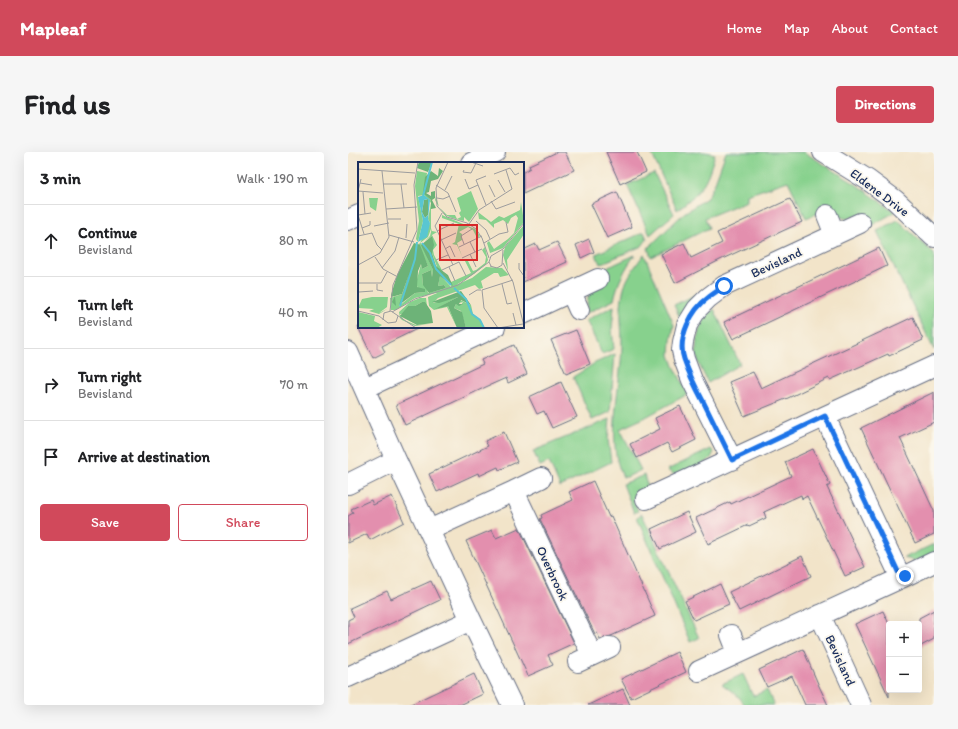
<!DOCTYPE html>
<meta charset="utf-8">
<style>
:root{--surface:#fff;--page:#f6f6f6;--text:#202124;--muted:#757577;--line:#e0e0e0;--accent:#d1495b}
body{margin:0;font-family:Itim,sans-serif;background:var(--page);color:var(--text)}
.controls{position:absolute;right:12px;bottom:12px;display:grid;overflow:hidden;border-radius:4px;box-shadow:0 4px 16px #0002}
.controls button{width:36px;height:36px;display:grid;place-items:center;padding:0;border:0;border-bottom:1px solid var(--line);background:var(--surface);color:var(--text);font:20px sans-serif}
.stop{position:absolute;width:12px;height:12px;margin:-9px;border:3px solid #1a73e8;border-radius:50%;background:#fff}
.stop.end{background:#1a73e8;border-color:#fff;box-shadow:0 1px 4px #0008}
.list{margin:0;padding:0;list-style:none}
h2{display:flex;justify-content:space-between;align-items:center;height:52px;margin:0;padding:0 16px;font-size:17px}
h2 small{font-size:13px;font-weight:400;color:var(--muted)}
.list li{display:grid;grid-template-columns:26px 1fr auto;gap:12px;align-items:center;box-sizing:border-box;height:72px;padding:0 16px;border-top:1px solid var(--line)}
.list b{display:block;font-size:15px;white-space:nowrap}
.list p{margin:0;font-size:13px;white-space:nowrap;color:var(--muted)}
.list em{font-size:13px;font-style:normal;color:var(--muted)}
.actions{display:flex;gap:8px;padding:12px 16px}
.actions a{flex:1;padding:9px 0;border:1px solid var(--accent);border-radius:4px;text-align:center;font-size:14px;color:var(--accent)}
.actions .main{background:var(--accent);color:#fff}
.icon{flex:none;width:22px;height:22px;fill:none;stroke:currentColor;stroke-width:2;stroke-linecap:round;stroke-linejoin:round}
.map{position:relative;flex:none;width:586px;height:553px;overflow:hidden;border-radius:4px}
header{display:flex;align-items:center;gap:24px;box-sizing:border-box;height:56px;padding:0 20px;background:var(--accent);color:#fff}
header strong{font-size:19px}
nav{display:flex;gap:22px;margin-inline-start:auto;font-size:14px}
.intro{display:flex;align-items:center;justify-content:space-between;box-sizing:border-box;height:96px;padding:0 24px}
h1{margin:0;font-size:28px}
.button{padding:10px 18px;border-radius:4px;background:var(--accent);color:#fff;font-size:14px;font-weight:700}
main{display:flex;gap:24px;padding:0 24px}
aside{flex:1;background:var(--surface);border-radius:4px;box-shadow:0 4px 16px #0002}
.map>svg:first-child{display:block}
</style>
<header>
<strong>Mapleaf</strong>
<nav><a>Home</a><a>Map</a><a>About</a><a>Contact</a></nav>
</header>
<div class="intro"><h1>Find us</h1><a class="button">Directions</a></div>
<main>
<aside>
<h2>3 min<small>Walk · 190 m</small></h2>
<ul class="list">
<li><svg class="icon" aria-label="ahead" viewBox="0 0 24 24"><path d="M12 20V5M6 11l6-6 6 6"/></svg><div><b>Continue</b><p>Bevisland</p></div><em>80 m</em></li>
<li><svg class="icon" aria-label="left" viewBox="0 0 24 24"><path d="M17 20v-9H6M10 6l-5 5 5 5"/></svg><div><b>Turn left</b><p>Bevisland</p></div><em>40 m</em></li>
<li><svg class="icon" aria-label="right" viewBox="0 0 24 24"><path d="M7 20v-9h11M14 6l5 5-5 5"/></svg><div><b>Turn right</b><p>Bevisland</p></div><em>70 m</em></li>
<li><svg class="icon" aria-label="arrive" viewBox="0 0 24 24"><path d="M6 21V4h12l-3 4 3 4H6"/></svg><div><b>Arrive at destination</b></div></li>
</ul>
<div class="actions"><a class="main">Save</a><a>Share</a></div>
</aside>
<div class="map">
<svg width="586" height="553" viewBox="0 0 586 553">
<rect width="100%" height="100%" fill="#fbf7ec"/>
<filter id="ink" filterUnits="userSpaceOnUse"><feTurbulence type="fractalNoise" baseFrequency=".025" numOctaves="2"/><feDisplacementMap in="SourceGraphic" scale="8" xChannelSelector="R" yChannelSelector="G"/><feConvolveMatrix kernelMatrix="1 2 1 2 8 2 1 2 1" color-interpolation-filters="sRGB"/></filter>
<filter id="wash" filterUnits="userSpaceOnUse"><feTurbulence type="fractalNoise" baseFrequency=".012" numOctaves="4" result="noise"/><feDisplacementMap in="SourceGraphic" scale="16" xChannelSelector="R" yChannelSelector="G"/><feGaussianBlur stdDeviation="0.9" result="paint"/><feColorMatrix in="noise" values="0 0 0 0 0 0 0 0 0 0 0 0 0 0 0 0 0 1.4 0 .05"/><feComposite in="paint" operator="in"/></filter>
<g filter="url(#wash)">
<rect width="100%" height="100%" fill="#f2e4c9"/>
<path fill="#87d18d" stroke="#518076" d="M303 0H357L367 2C358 33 354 38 329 58Z
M378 0H456L509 33 547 60 521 75 514 61C500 68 494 69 482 57L458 66 440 29 399 43V49L357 66 361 76 303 105 300 96 336 61 359 46 366 33Z
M306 21 326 62 302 83 279 33Z
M550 68 586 102V198L529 79Z
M296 80 299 87 294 94 252 112 248 102Z
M296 102 326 173 323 188 322 203 326 214 340 242 296 266 272 277 293 318 279 325H275C257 291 273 232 274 194 274 174 270 153 277 133 281 122 289 112 296 102Z
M287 103C277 116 269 132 266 148L239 161C237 146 246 132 252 119Z
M347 143 337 156 332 166 326 153Z
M266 154 264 177 266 197 254 202 238 168Z
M366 157 392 212 360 231C356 222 351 214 349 205 346 194 351 172 359 163 361 161 364 159 366 157Z
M267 202 262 260 244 268 225 225 247 211Z
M262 267 260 287 263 310 212 335 201 310 192 314 185 299Z
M363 297 366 300 363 306 359 310 332 322H325L319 318Z
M296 323 299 333 295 341 285 346 290 359 286 361 275 332Z
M294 362 351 486 342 490 289 365Z
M586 392V403L567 409 556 406Z
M395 522 405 544 419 538 426 553H397L390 544 374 532Z"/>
<g id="blocks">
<path fill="#e38fae" d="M209 0H217L226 18 175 42V20L182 16 181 13Z
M258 0H289L298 20 272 32Z
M269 40 284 75 259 86 243 52Z
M442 47 454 70 372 108 327 131 313 102 336 91 343 106 374 91 369 81Z
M241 87 246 100 233 106 228 93Z
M209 90 219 110 175 130V98L188 92 191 98Z
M531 96 539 114 385 187 376 170Z
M565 165 575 188 541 204 540 202 482 228 481 226 440 246 396 264 381 230 405 220 413 236Z
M10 175H73L34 194 37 200 25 206Z
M228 178 242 212 218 222 203 188Z
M166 193 179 222 160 231 158 226 140 234 57 273 48 253 135 212 133 208Z
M213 230 229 265 204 276 196 259 189 262 181 245Z
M586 240V270L552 286 586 359V382L567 391 513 276Z
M332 254 348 288 324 300 319 291 289 306 282 292 312 277 307 266Z
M156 280 169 310 151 318 150 315 131 324 130 321 89 340 81 322 140 294 137 289Z
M465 297 482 333 479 335 517 415 497 424 459 344 454 347 453 343 416 360 418 366 401 374 400 373 360 392 348 366 382 350 383 352 443 324 437 310Z
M245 329 261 365 263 364 307 464 263 484 252 487 249 481 247 482 192 367 194 366 193 363 225 348 221 340Z
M44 344 56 370 22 388 19 382 0 391V364L5 361 3 357 23 348 25 353Z
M339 360 348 380 312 397 303 377Z
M171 376 226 491 200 503 205 513 180 524 118 389 144 378 148 386Z
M454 404 463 424 391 459 381 440Z
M83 429 92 448 0 492V468L6 465 2 456 39 439 43 447Z
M372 432 381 452 346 468 337 449Z
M586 458V487L571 495V466Z
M535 459 541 472V545L507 472Z
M455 497 471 534 480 553H457L444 524 419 535 411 518Z
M329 500 338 520 283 546 273 527Z
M126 522 135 542 112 553H61Z
M275 537 282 553H240Z"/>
</g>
</g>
<g filter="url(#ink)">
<use href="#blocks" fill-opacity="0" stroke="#666e83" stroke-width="1"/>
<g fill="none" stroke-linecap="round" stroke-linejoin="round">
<g stroke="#666e83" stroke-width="22">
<path id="minor" d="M475 0 520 28 547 48 586 85
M123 11 147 0
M479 63 487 83
M0 68 11 63
M223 140 231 158
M175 162 250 127
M0 200 48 308 123 468 164 553
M17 236 147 175
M477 265 553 426 586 410
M384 308 344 228 336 207 334 198 335 190 339 173 349 157 360 146 376 134 512 71
M0 332 48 308
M166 339 193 326
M298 347 586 214
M81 378 166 339 244 503
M472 463 513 553
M383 483 390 501
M230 510 262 495
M351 519 553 426
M0 525 123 468"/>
</g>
<use href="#minor" stroke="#fff" stroke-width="20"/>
</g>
</g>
<g fill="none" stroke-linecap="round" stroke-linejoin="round" filter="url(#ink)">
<path stroke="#1a73e8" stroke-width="5" d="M376 134C371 138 366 141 361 145 343 158 329 186 336 207 341 222 348 236 355 249 365 269 374 288 384 308L477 264 553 426 557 424"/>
</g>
<g text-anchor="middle" stroke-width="3.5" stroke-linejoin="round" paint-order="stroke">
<g font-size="13" fill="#1b2f5e" stroke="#fbf7ec">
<text transform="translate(532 40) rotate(37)" y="5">Eldene Drive</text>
<text transform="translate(428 110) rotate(-25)" y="5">Bevisland</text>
<text transform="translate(205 421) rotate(65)" y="5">Overbrook</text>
<text transform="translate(493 508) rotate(65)" y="5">Bevisland</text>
</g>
</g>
<g transform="translate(10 10)">
<rect width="166" height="166" fill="#f2e4c9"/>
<path d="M59 9 69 11 66 31 73 38V67L70 75 62 81 72 61 70 57 73 41 66 33 60 34 65 59 60 80 58 77 61 59 57 24ZM80 25 78 34 81 45 89 53H97L99 57 103 55 101 51 103 49 99 36 113 29 120 47 111 60 106 55V59L94 56 87 53 79 42 77 38ZM11 36H20L18 49 12 45ZM163 40 166 60 145 86 132 91 129 81 131 79 136 87 150 77 156 71 160 56 158 53 153 56 150 62 145 58 136 62V66L128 58 121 57 120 50 133 60 141 54 146 56 162 48ZM84 53 117 67 122 74 119 76 115 68 110 65 101 70 104 72V78L99 81 104 94 99 83 94 82 97 80 101 62 84 56ZM166 63V72L149 98 150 109 145 93 147 85ZM74 66V69L79 70 74 73 79 83 75 88 76 93 86 112 79 105 74 91V74L67 79 72 74ZM63 81 75 108 74 115 73 108 64 112 65 123H68L70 131 88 126 86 123 80 124 82 113 93 125V120L113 111 106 97H109L115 109 118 108 127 101 128 95 124 88 127 85 130 98 128 102 116 112 98 123 86 129 57 136 38 148H33L32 136 44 132 51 112 41 144 57 131 67 130 66 127H60L58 121 63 102 64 107 70 104 60 82ZM128 105 144 106 151 113 142 115 140 111H136L123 119 125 126 121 127 117 123 80 136 75 141 100 135 78 147 85 144H90L99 166 89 145 76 148 71 144 70 135 114 116ZM14 135H30L29 145 21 151 29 147 21 152 11 149 16 147 0 146 4 137ZM62 136H68L69 144 64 140 57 144H50L45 152H42L46 158 58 163 71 162 57 164 44 158 42 156 41 150 52 140ZM102 138 113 143 115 152 123 159 126 166H108L103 149 96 146 98 142 103 143 105 140 101 141ZM0 150 17 154 16 159 24 163 19 166H0V153L12 157 0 153Z" fill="#87d18d"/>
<path d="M61 0H74L70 10 59 6ZM81 6 85 9 80 17 73 19 71 30 68 31 73 34V30L77 29V36L74 38 78 46 73 47V38L65 31 67 15 73 9 80 14ZM70 37V53L67 56 64 50 66 38ZM74 74 76 83 74 91 78 104 90 113 95 124 82 114 80 124 86 123 88 126 71 131 65 123 64 112 73 108 74 115 75 108 63 83ZM56 81 62 83 70 104 64 107 63 102 60 109 59 125 67 127V130L57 131 41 143 51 112 44 132 37 134 38 144 34 140 37 134 33 135V133L39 113ZM103 129 113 143 103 138 101 142H105L101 144 98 142 96 146 104 150 108 166H99L90 144 77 147 100 135 81 141 74 140ZM64 140H67L73 149 75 161 59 163 42 154 50 144H57Z" fill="#6db378"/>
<path d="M66 33 72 38 70 57 72 61 69 75 60 80 65 59 60 35ZM70 37V53L67 56 64 50 66 38Z" fill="#59c6d1" fill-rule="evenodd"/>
<path fill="none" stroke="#59c6d1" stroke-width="2" d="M65 34 74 0M64 81 72 91 78 107 93 123M96 126 108 137 114 152 122 158 126 166M42 144 57 97 59 80"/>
<path fill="none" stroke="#9c9c9e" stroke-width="1" d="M90 0 78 26 79 44 89 55 109 61 118 67 124 76 131 96M113 0 125 4M0 7 57 11M106 8 105 10 113 11 118 1M136 12 152 6 157 13 161 11M107 17 111 27 120 23M140 18 147 30M2 21 14 23M25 22H49M43 22 46 46M78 23 90 31 98 50M131 23 137 35M87 28 94 14M0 29 25 31M0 29 3 17M5 30 7 52M79 36 85 37 92 34M133 39 138 47 157 40M128 43 118 18 128 14M28 47 59 45M84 51 77 64 95 103M30 57H43M118 59 128 68 132 77M111 62 121 48 154 27 148 8M16 64 31 61M4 66 12 63V59M79 69 96 61M6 72 0 53 13 51M31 73 56 80M0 74 14 71 19 83 24 88M48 76 49 62M83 78 98 71M112 80 117 90 124 87M126 81 141 72 150 70 148 60M106 82 103 74 114 67M101 85 124 74M87 87 92 84 97 95M112 92 118 105M17 95 25 107 38 114M104 96 117 90M78 98 90 93M145 101 155 120 166 164M161 101V107L166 114M0 103 22 91 31 75 24 9M132 104 139 106 144 103 145 88M133 104 131 100 133 94 145 87 166 61M91 105 97 119M24 106 37 89 41 75M84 108 101 100 108 114M155 118 124 128 126 146 140 166 165 162M0 121H23L29 110M19 122V128L25 129M144 122 149 142 154 141M1 130 15 129M111 133 119 128H123M0 149 21 154 30 161 38 160 40 154M32 149 35 123 59 68 56 23 60 0M34 150 57 137 100 123 131 100M155 151 158 163M25 158 26 151 33 149 58 166"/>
<path fill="#d62828" fill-opacity="0.15" stroke="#d62828" stroke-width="2" d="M82 63H119V98H82Z"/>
<rect width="166" height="166" fill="none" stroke="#1b2f5e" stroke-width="2"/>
</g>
</svg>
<div class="controls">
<button>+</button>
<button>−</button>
</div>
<div class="stop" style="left:376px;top:134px"></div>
<div class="stop end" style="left:557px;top:424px"></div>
</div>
</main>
